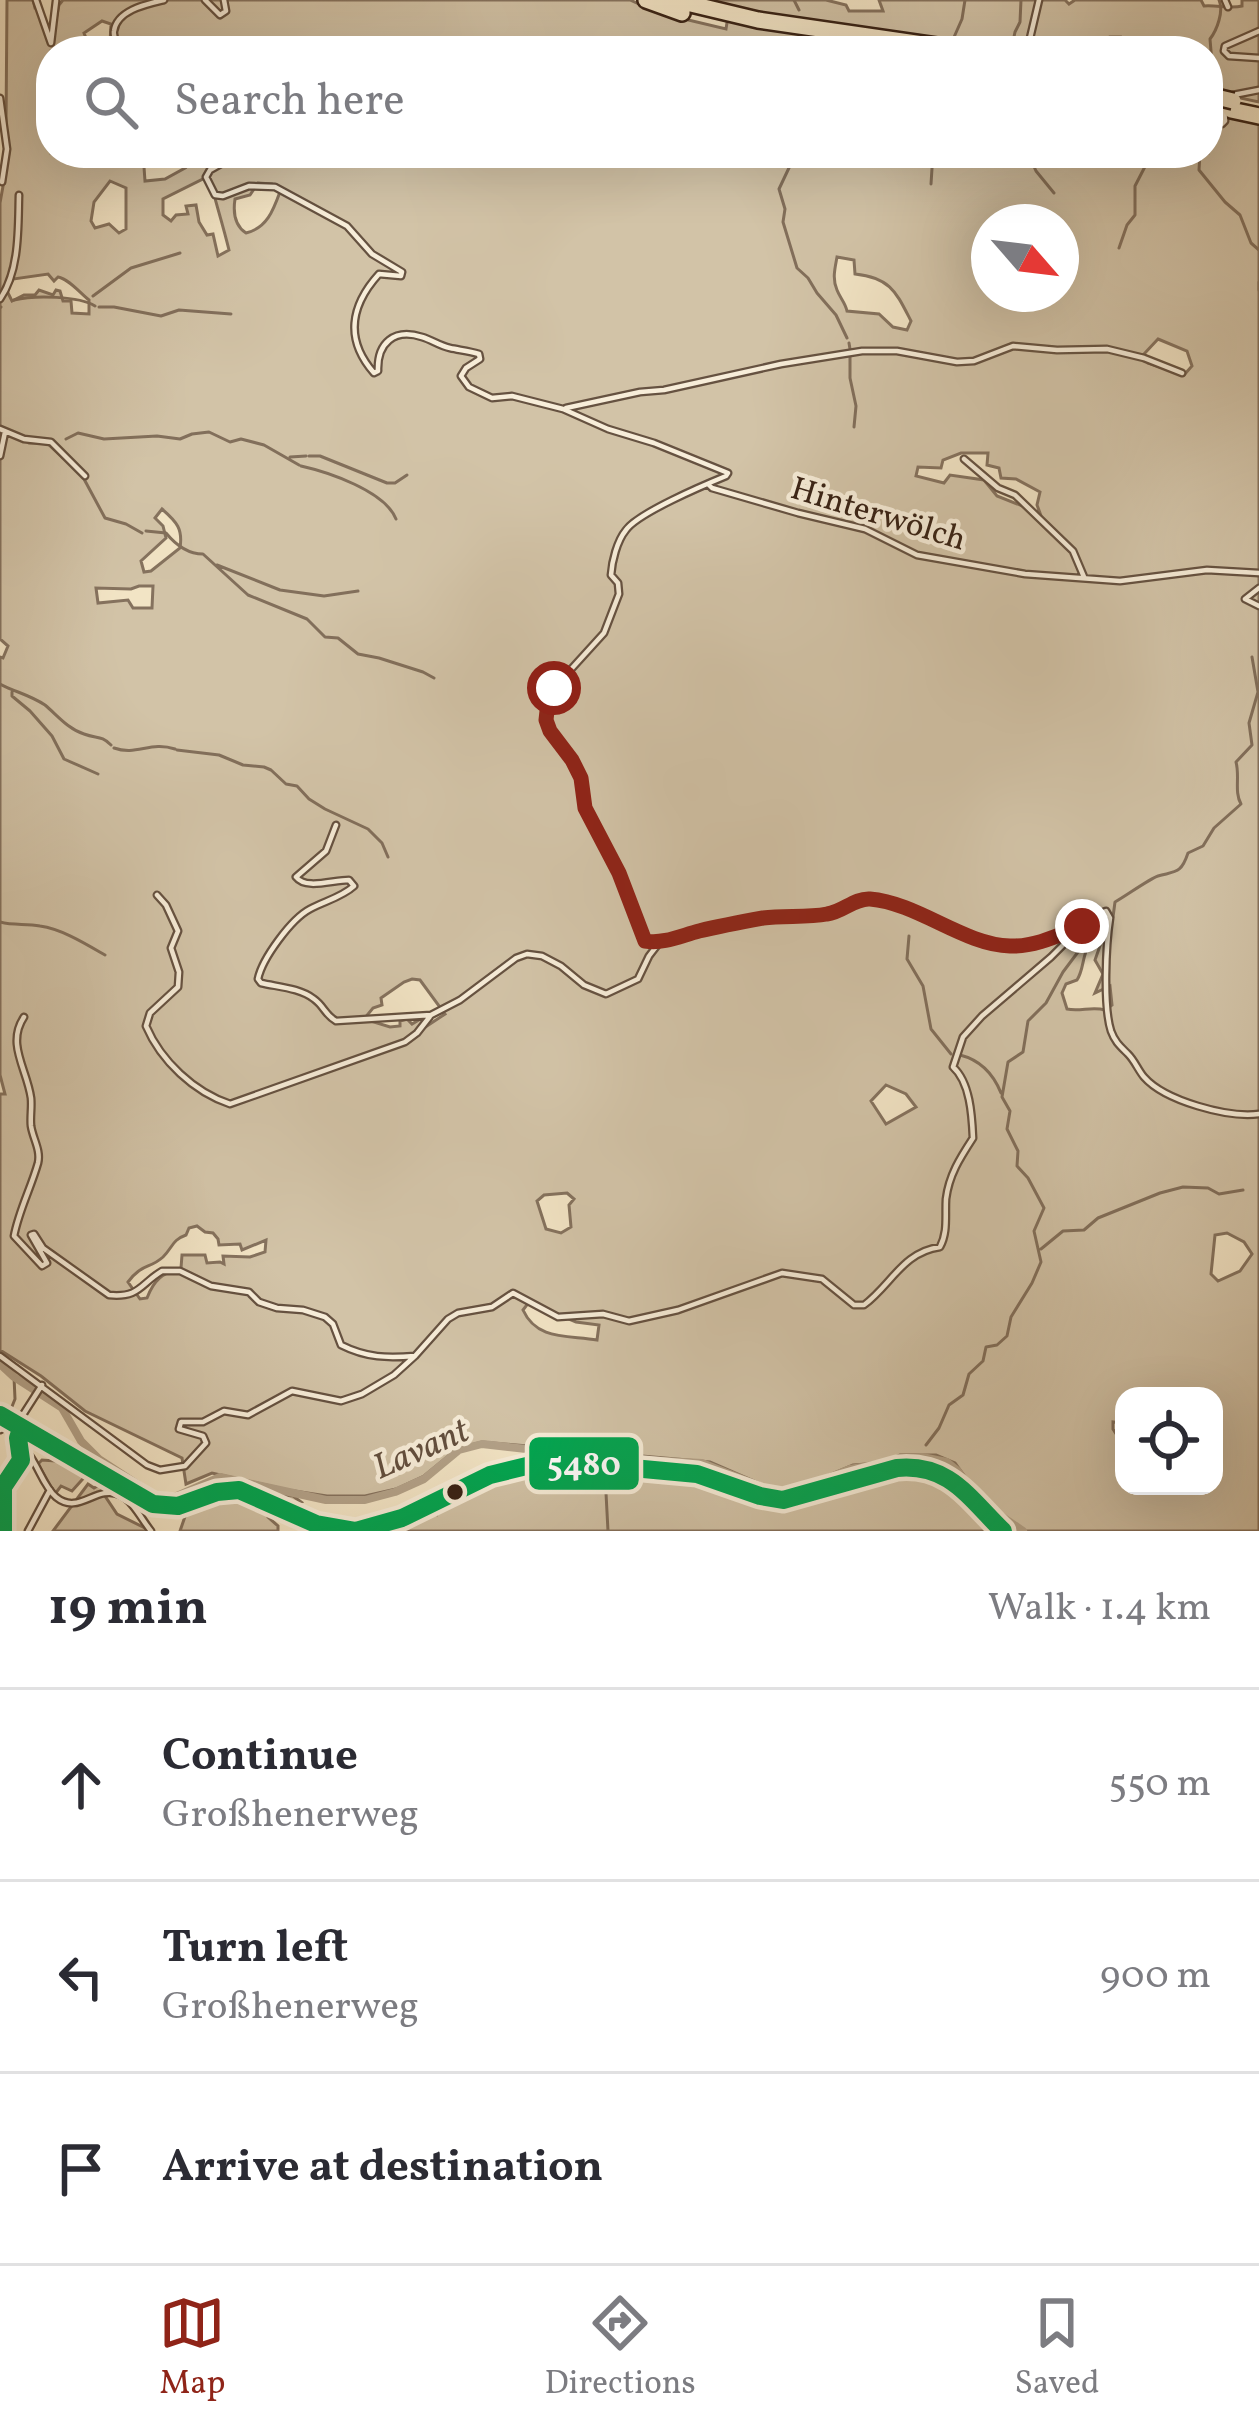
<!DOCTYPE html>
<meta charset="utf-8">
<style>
:root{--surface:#fff;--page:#f2f2f3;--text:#2b2b33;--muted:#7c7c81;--line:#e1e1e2;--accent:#8f2418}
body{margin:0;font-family:Vollkorn,serif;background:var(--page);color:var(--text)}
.controls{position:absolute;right:36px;bottom:36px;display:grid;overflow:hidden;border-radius:24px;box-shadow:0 12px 48px #0002}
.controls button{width:108px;height:108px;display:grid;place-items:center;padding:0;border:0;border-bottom:3px solid var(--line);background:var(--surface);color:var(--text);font:60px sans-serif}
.compass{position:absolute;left:971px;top:204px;width:108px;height:108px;border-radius:50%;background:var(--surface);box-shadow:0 12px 48px #0002;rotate:118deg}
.stop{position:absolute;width:36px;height:36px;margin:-27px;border:9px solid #8f2418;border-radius:50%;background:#fff}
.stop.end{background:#8f2418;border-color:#fff;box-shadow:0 3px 12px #0008}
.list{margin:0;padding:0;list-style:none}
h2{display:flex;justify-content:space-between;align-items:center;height:156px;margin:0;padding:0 48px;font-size:51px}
h2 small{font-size:39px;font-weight:400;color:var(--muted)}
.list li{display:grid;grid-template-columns:78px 1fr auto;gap:36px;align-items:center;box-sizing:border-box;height:192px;padding:0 48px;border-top:3px solid var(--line)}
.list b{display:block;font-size:45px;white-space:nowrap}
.list p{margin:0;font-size:39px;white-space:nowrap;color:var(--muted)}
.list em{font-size:39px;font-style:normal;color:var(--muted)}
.icon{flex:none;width:66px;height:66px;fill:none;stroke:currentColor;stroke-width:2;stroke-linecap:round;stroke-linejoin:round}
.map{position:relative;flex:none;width:1259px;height:1531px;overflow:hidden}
.search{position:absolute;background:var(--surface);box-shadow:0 12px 48px #0002;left:36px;right:36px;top:36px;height:132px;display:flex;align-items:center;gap:30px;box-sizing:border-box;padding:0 42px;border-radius:48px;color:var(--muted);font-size:45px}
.sheet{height:732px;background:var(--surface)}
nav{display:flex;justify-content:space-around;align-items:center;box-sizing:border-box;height:168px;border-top:3px solid var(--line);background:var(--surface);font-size:33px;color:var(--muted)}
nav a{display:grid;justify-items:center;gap:6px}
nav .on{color:var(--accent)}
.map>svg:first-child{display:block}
</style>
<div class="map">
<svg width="1259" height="1531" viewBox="0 0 1259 1531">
<rect width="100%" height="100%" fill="#f2e4c5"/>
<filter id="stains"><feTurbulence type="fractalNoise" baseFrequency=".00167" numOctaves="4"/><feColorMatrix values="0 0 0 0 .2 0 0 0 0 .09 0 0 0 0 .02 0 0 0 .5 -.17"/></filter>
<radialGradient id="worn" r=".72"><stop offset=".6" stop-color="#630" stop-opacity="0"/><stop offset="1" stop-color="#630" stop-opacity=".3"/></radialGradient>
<path fill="#d2c3a7" stroke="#85725e" stroke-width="3" fill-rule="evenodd" d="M7 0H33L35 8H41L47 25 54 29 59 5 63 0H630L659 13 726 29 729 10 688 0H826L846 5 849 11H883L879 0H1065L1069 4 1075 0H1201L1204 6C1217 5 1231 9 1242 6V0H1259V102L1208 91V51H1148L1121 37H1110L1107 51H107L110 43 111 24 102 21 84 33 88 43 106 51H51V153H143L145 181 165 179 185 168 176 156 179 153H1208V110L1259 121V1531H1024L981 1499 955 1463 936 1455H900L881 1463 853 1465 799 1488 777 1491 710 1462 482 1442 458 1448 424 1476 396 1489 365 1496H327L288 1490 212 1473 186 1484 182 1458 85 1411 41 1376 0 1350V1094H5L0 1075V657L3 658 8 646 0 639V203L9 153 6 127ZM209 176C215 200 223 225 229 250L218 256 213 234 207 235 199 222 196 205 186 206 188 214 176 215 171 221 163 215V199ZM110 181 126 188V229L119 233 109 224 95 228 91 221 94 202ZM258 183 272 184 281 189C274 208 268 228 246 233 234 225 233 212 235 199L250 195ZM989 222H1061V294H989ZM837 257 854 260 855 274C891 278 896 292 911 321L907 330 893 327 879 314 847 311C845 302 840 298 837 290 832 279 835 268 837 257ZM48 274 54 281 58 277C69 279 80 293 89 300V314L72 313 71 301H63L60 291 56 290 53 295 39 290 35 295H24L12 301 7 291 13 279ZM1158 339 1187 351 1192 366 1184 375 1148 363 1144 354ZM961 453H988L987 465 999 468 1001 478 1016 479 1040 492 1037 505 1040 513 997 496 984 480 950 475 944 483 916 476 918 467 941 468 943 460ZM162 509C177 522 183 529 180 548L151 571 144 572 141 561 166 538 163 526 155 518ZM139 586H153L152 608H133L128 600 98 603 96 588 131 589ZM1097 939 1101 943 1095 960 1103 974 1095 993 1110 986 1112 1005 1105 1010C1092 1006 1080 1012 1067 1009L1062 993 1066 984 1077 980C1086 966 1080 949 1097 939ZM412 979 420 980 445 1014 427 1026V1015L412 1024 407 1019 400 1021V1026L390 1027 364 1019 373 1008 382 1005 381 998 404 982ZM886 1085 906 1094 916 1107 886 1124 871 1101ZM567 1193 574 1199 569 1205 571 1227 561 1233 546 1229 537 1201 544 1195ZM197 1226 205 1232 213 1233 218 1239 219 1245 240 1244 242 1250 266 1240 265 1252 250 1257 223 1256 224 1264 220 1262 207 1263 205 1255H182L181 1268C162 1273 154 1280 147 1298L140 1299 128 1282C142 1263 150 1269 163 1257 173 1247 172 1240 186 1235L189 1228ZM1227 1233 1244 1242 1252 1254 1240 1271 1218 1281 1211 1274 1215 1235ZM529 1302 576 1322 599 1325 597 1340C569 1335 537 1341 523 1310ZM1124 1396H1214V1486H1124V1465L1121 1464 1117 1451 1120 1440 1113 1429V1422L1121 1423 1124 1427Z
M60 1454 89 1472 72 1491 61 1486 55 1494 38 1464 42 1460 55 1461Z
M530 1467 618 1469 615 1474 626 1483 641 1477V1470L700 1481H715L766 1500 913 1469 943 1476 1001 1531H407L406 1522 428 1509 436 1514V1505L477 1484Z
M225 1480 274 1494 293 1496 301 1502 291 1505 288 1514 268 1507V1517L278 1526V1531H180L189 1505 208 1498 204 1486Z
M104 1482 109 1485 105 1496 117 1514 151 1531H53L88 1484 94 1488Z"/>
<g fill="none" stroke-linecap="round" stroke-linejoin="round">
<path stroke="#826f5b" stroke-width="3" d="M794 0 799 10
M817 36 820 46 818 51
M951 44 962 19 965 0
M1011 51 1015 32 1020 22 1021 0
M1208 70 1212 63 1210 39C1217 30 1224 11 1219 0
M796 153 779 189 785 209 783 222 797 268 808 278 817 293 836 315 847 338
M1028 153 1036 171 1054 193
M1200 153 1199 170 1225 202 1240 215 1251 243 1259 250
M931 184 933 153
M1119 248 1127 225 1135 215V186L1152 153
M1259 282V290
M93 296 131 268 180 253
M14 300C35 295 79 296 95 306
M99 307H114L161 316 179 310 231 314
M0 308 1 307
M849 343 850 349
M850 356V378L856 406 854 427
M66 439 78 433 104 439 157 436 180 439 192 434 209 432 230 442 241 439 264 445 299 465
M29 443H47L63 458
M309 456H320L387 483H395L407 475
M290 457 306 456
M301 466C328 472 385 491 396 519
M84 479 105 518 126 524 142 533
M146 531 166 533C175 544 188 554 203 554L248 595 307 619 325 637 338 638 358 654 379 658 423 672 434 678
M217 565 280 590 324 596 358 591
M0 684C15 692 30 695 45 705 57 715 68 729 84 734 97 739 101 735 111 745
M12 692V696L30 711 52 736 64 759 98 774
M114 748C137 756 150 741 175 749
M177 750 219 755 243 765 264 767 271 770 286 784 297 786 309 799 325 809 368 829 382 843 388 857
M1113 917 1115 902C1126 896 1149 879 1158 876 1176 871 1181 874 1188 853L1203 846 1214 828 1241 804C1234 792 1240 776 1236 762L1252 745 1249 723 1258 692 1252 657
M0 922C14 926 26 923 40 926 62 929 86 944 105 955
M909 936 907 959 923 986 931 1029 951 1054
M960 1055C980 1060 993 1073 1001 1093
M1041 1249 1063 1231 1084 1230 1098 1218 1160 1193 1183 1187 1208 1188 1219 1194 1243 1190
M9 1414 15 1399 14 1377
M926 1445 939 1428 949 1405 963 1395 969 1374 983 1361 986 1347 997 1345 1007 1336 1011 1317 1032 1283 1041 1262 1034 1231 1044 1208 1028 1178 1017 1166 1018 1151 1007 1129 1010 1111 1002 1097 1008 1062 1023 1052 1028 1021 1046 1003 1063 972 1084 944 1099 918 1105 917
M608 1531 606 1493 613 1469"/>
<path stroke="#b3a289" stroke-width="8" d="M0 1364 14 1377 62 1408 81 1441 99 1459 160 1499 177 1496 220 1477 326 1500H365L395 1492 424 1479 459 1450 482 1444 607 1458 702 1463 777 1493 797 1491 850 1469 922 1457 947 1462 958 1471 973 1495
M985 1505 1023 1531"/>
<g stroke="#665241" stroke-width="9">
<path id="street" d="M36 0 51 43 56 1
M205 0 220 15 226 11 224 0
M1225 0 1228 7
M1259 31 1225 46 1224 51 1229 56 1259 58
M118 51C117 49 113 33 114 31 117 10 147 4 164 0
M1027 51 1039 0
M1233 95 1259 90
M0 98 7 149 2 182
M1208 124H1222L1225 121 1224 109
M209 153 226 157 224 162 210 170 206 177 215 195 223 196 249 186 275 187 347 226 372 254 402 272 401 276 379 274C350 306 345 340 374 373L378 371C377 343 394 328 422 337 432 340 440 346 450 348 459 350 469 351 479 354L480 359 466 368 461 376 469 387 492 398 512 396 563 409 608 429 654 443 728 473 726 476C704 485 638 513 626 530 617 541 612 561 611 575L618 583 619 594 604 633 554 688 548 702 546 720 550 731 572 760 581 778 585 808 619 873 643 940C662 945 679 937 697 932 718 926 740 922 761 919 785 914 812 919 835 913 844 910 851 902 860 900 892 891 972 945 1010 947 1034 947 1059 935 1082 926
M0 299C20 270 18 228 19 195
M566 408 640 392 664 390 781 364 862 351H897L957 362 974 361 1013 346 1057 350 1107 349 1144 358 1182 373
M0 429 24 439 51 442 85 476
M0 456 5 432
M964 459 998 488 1015 495 1073 551 1084 577
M708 484 712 488 798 513 865 529 917 555 1025 574 1120 581 1207 570 1259 573
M1259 588 1245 599 1259 606
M336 825 326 851 296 877C306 890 332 880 349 880L354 886C342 897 325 901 310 909 291 919 262 959 258 979L261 983C278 987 300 988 314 999 324 1006 325 1015 336 1021L431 1015
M157 895 166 905 178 931 171 948 179 972 178 987 150 1013 146 1026C161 1061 194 1092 230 1104L405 1042 417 1033 431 1015 460 1000 516 958 527 954 542 956 561 966 584 985 606 994 638 979 649 956 659 943
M24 1017C6 1044 27 1069 31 1098 32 1107 30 1117 31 1126 33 1139 41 1150 38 1163 31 1188 19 1210 14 1236L42 1266 47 1263 31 1235 34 1234 43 1248 109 1295C140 1298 140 1284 162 1271H180L211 1286 249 1292 259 1302 277 1308 303 1310 325 1317 333 1324 341 1345C367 1358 387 1358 415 1356
M0 1356 147 1465 160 1470 185 1466 206 1443 203 1436 179 1429 181 1422H203L224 1411 248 1415 292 1391 341 1401 362 1394 394 1375 415 1356 448 1319 458 1313 492 1307 513 1293 558 1317 603 1314 629 1321 678 1310 782 1273 822 1279 854 1305H864C891 1285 903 1252 940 1247 948 1232 945 1217 946 1199 949 1175 960 1158 973 1138 972 1115 970 1082 953 1067L963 1037 982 1016 1051 957 1091 917 1106 911 1110 918C1106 944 1103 1006 1111 1031 1115 1042 1120 1046 1128 1054 1135 1061 1138 1070 1144 1077 1165 1101 1228 1118 1259 1114
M19 1421 42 1385
M0 1430 12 1423
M22 1453 30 1456C39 1468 44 1487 56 1497 79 1516 96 1484 120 1495 133 1501 142 1520 151 1531
M28 1531 50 1490"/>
</g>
<g stroke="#382215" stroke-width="14">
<path id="secondary" d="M3 1531V1487L21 1460 18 1438 21 1429"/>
</g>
<g stroke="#382215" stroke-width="16">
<path id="primary" d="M0 1415 153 1504 178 1506 217 1492 239 1490 316 1524 356 1531 376 1527 402 1518 490 1475 535 1464 568 1462 697 1474 726 1482 760 1496 783 1500 897 1468 916 1466 933 1469 949 1478 1003 1531"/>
</g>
<g stroke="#382215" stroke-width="20">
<path id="highway" d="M646 0 682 13
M674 0 758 20 971 51
M1231 110 1259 116"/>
</g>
<use href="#street" stroke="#f7edd9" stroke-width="4.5"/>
<use href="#secondary" stroke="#f7edd9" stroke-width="9"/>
<use href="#primary" stroke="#f2e4c5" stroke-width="12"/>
<use href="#highway" stroke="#f2e4c5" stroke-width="15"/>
<g stroke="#382215" stroke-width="20" stroke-linecap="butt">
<path id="highway-bridge" d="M1208 95 1233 101"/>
</g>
<use href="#highway-bridge" stroke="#f2e4c5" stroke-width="15"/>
<g stroke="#f7edd9" stroke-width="27">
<path id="bus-1" d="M0 1415 153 1504 178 1506 217 1492 239 1490 316 1524 356 1531 402 1518 490 1475 535 1464 568 1462 697 1474 760 1496 783 1500 897 1468C949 1463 969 1498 1003 1531
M3 1531V1487L21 1460 18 1438 21 1429"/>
</g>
<use href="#bus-1" stroke="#00a651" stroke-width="18"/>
</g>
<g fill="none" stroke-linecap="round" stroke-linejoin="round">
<path stroke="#8f2418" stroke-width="15" d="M554 688 548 702 546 720 550 731 572 760 581 778 585 808 619 873 645 941C664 944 680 936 699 931 720 926 741 922 763 918 784 915 806 918 827 914 843 912 854 898 870 899 918 903 964 945 1010 946 1035 947 1059 935 1082 926"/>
</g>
<circle fill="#382215" stroke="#f7edd9" stroke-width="4.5" cx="455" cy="1492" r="10"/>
<g text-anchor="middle" stroke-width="9" stroke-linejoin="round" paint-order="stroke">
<g font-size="33" fill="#382215" stroke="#f7edd9">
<text transform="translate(879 512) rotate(17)" y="12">Hinterwölch</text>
</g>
<g font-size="36" font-style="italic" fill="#634f3e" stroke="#f7edd9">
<text transform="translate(420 1447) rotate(-24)" y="13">Lavant</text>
</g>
</g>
<rect stroke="#f7edd9" stroke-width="4.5" x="527" y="1435" width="114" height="57" rx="12" fill="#00a651"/>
<g font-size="33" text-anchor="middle" font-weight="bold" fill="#fff">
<text x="584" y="1475">5480</text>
</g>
<rect width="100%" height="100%" filter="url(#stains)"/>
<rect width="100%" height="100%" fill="url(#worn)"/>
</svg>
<div class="controls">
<button><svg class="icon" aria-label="locate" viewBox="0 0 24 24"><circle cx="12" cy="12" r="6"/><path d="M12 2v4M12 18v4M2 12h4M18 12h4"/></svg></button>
</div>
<svg class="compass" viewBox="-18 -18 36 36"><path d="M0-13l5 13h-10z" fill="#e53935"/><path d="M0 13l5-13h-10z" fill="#7c7c81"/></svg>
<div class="stop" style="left:554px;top:688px"></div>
<div class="stop end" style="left:1082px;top:926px"></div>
<div class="search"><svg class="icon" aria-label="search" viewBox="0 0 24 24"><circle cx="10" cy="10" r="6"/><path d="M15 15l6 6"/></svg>Search here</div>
</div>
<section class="sheet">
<h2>19 min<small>Walk · 1.4 km</small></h2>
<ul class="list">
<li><svg class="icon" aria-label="ahead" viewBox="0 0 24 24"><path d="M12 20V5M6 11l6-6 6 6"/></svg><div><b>Continue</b><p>Großhenerweg</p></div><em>550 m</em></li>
<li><svg class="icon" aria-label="left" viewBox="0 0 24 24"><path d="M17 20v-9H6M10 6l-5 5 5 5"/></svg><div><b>Turn left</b><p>Großhenerweg</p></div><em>900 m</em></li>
<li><svg class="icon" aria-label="arrive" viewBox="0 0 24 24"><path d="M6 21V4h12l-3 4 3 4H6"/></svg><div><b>Arrive at destination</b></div></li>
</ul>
</section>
<nav>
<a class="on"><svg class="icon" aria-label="map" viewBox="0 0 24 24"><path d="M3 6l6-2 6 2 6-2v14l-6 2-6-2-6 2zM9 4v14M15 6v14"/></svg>Map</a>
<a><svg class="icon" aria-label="directions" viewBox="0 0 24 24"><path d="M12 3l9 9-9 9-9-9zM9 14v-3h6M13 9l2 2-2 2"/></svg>Directions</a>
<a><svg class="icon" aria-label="saved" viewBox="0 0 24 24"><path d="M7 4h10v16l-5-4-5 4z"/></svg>Saved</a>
</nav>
